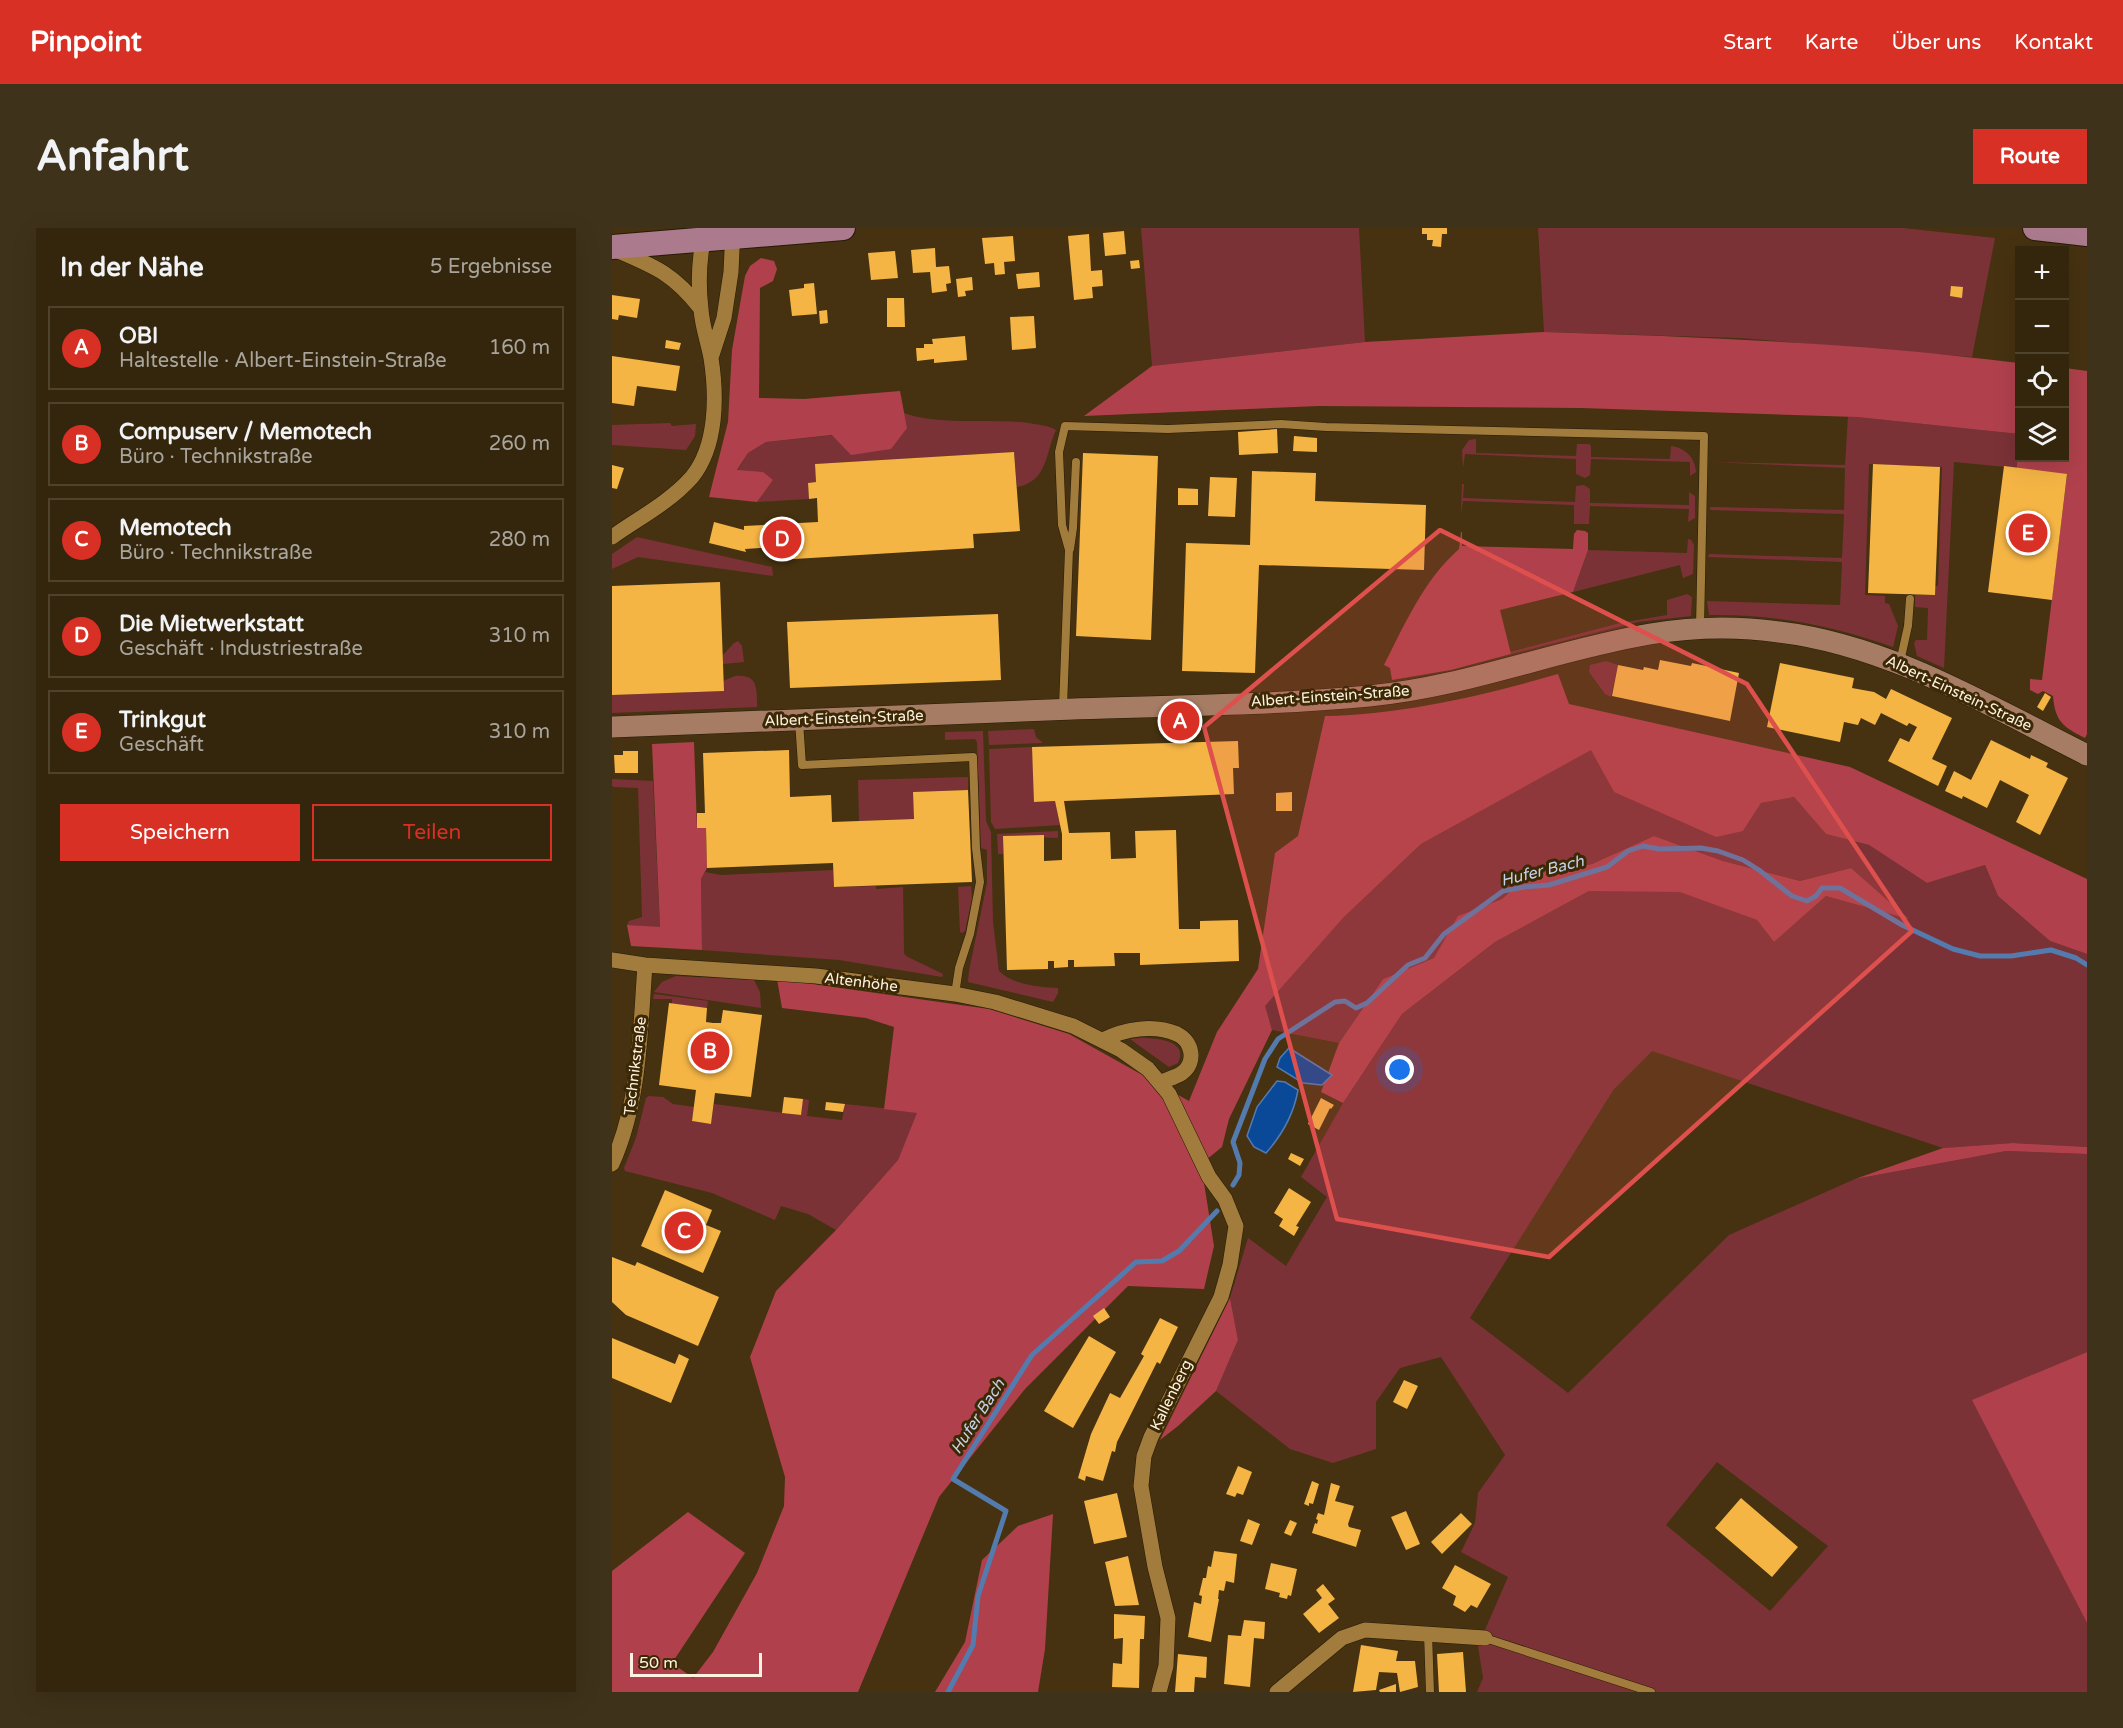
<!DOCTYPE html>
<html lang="de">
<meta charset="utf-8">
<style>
:root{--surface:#34260c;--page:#3f321a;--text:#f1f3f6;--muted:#a9a59d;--line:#4e432d;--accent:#d93025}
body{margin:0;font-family:"Varela Round",sans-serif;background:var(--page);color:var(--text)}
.controls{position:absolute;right:18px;top:18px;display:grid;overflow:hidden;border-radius:0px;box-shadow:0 6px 24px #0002}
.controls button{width:54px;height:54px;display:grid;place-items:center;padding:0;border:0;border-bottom:2px solid var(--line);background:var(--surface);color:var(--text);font:30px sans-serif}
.scale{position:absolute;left:18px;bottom:15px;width:132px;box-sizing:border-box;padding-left:6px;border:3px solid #fff2e0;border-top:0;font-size:16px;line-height:21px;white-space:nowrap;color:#fff2e0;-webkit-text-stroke:4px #3b2805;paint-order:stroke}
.you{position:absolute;left:788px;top:842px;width:21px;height:21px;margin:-15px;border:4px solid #fff;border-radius:50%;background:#1a73e8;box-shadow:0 0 0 9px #1a73e833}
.badge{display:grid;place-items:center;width:39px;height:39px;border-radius:50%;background:var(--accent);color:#fff;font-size:20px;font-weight:700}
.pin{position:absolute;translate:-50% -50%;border:3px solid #fff;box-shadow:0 2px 6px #0006}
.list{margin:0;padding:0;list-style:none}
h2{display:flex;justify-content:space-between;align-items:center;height:78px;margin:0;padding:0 24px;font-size:26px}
h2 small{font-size:20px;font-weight:400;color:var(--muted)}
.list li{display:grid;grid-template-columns:39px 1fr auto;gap:18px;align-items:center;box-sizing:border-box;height:84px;margin:0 12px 12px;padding:0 12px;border:2px solid var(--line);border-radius:0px}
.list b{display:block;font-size:22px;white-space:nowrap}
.list p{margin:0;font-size:20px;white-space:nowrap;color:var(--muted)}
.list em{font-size:20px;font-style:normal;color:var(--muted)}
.actions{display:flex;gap:12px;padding:18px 24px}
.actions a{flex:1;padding:14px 0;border:2px solid var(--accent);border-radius:0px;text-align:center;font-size:21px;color:var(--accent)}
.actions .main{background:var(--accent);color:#fff}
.icon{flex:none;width:33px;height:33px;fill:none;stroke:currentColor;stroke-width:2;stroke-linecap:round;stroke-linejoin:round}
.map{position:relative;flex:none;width:1475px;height:1464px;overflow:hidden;border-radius:0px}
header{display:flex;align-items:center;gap:36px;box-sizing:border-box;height:84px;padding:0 30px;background:var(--accent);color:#fff}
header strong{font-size:28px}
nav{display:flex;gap:33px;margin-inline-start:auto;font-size:21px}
.intro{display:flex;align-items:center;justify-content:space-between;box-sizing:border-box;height:144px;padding:0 36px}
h1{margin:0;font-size:42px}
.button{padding:15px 27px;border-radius:0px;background:var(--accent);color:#fff;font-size:21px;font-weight:700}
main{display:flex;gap:36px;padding:0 36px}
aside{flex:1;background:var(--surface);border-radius:0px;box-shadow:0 6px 24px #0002}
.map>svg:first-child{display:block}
</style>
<header>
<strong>Pinpoint</strong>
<nav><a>Start</a><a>Karte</a><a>Über uns</a><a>Kontakt</a></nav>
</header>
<div class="intro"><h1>Anfahrt</h1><a class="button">Route</a></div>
<main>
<aside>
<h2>In der Nähe<small>5 Ergebnisse</small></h2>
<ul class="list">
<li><span class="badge">A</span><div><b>OBI</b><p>Haltestelle · Albert-Einstein-Straße</p></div><em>160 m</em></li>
<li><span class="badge">B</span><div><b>Compuserv / Memotech</b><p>Büro · Technikstraße</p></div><em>260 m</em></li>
<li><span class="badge">C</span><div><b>Memotech</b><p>Büro · Technikstraße</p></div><em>280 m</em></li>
<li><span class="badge">D</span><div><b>Die Mietwerkstatt</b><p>Geschäft · Industriestraße</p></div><em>310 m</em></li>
<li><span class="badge">E</span><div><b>Trinkgut</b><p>Geschäft</p></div><em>310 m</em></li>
</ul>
<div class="actions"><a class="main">Speichern</a><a>Teilen</a></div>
</aside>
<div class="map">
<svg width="1475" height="1464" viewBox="0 0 1475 1464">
<rect width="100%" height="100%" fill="#463210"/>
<path fill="#7b3237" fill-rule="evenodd" d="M529 0H747L753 114 540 138Z
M926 0H1291L1383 10 1360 129 1127 110 932 104Z
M292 185C328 198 378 190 417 195 426 197 435 197 444 202 433 226 436 253 405 259L402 224 203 236 204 254 196 255 197 271 145 274 161 252 125 243 136 225 154 214 295 200Z
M1236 188 1407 206 1405 240 1342 234 1332 440 1305 428 1302 415 1304 412H1315L1316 380 1303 379V367H1323V358H1326L1330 239 1257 236 1253 367 1273 368V375L1277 376 1286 398 1281 419C1219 397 1163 386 1097 387L1095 373 1228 377 1230 334 1096 329 1097 326 1230 330 1232 286 1098 282V280L1099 279 1232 282 1233 240 1099 234 1233 237Z
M58 195 60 198 84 196 83 208 74 222 0 217V197Z
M864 211V225L964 228 965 216H977L979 218V229L1058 231 1059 218C1073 220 1083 229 1084 244L1078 248V234L979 231 978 247 973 250 964 246V231L853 226 851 240 850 222 857 212Z
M850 256H852L851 270 963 274 964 258 972 257 978 261V275L1077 277V264L1083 268V290L1076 294 1077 281 978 278 977 296H962V277L851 273 849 286Z
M25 309 160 339 161 348 26 329 0 341V326Z
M1076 311 1079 312 1082 317 1081 346 1071 350 1068 337 961 364 976 322 1075 325Z
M1075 366 1080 369 1079 388 1026 394 899 426 898 424 1008 395 1055 387V372Z
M126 413 130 418 132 434 111 436V427L122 415Z
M994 433 1006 437 999 469 993 466 977 444 978 437Z
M123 448C146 446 145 460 145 479L0 485V467L111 463V453Z
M422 501 424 509 431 515 377 517 376 503Z
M371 503 374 593 379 604 381 694 387 743C401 757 428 759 446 760V765L441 774 356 754 357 743 375 655V622L369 620 365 514 363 511 333 512V504Z
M420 519 423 574 443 573 448 597 383 601 379 594 377 521Z
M980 521 1002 564 1131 603 1149 575 1182 569 1214 606 1257 617 1315 655 1373 637 1386 668 1438 713 1475 726V919L1401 915 1331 920 1040 823 1002 861 858 1090 956 1165 1117 1007 1243 951 1394 923 1475 926V1124L1361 1172 1475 1395V1464H865L871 1450 866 1418 896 1349 849 1324 863 1295 866 1265 893 1227 829 1129 788 1140 764 1174V1221L721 1235 678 1221 604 1163 626 1112 618 1070 636 1010 674 1038 715 969 689 949 731 875 790 786 883 714 977 663H1068L1145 692 1162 714 1214 668 1296 690 1239 640 1188 653 1111 633 1042 608 980 636 916 647 890 671 847 688 822 730 771 751 727 815 660 802 652 778 732 689 809 616ZM1105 1234 1216 1318 1158 1383 1054 1297Z
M356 549V562L301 564 302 591 247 593 246 552Z
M0 551 41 553 48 700 15 697 17 693 30 689 26 560 2 559 0 558Z
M446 603V610L391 608V626H386L385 606Z
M221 642 222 659 264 658V661L291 659 292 725 294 728 331 746 330 749 227 732 90 722 89 651 93 644 109 647Z
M359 658 360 670 353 703 350 705 348 704 346 659Z
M64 748 142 752 148 764 149 780 42 764 50 754Z
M42 766 96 773 95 780 60 776V771H41Z
M528 810C544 810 577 812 566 835L557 839 518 811Z
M37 868 51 869 61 876 82 879 80 893 99 896 102 876 188 887 191 871 197 872 195 888 230 892 233 876 306 884 286 932 224 1002 196 986 169 978 163 992 100 965 13 943 12 940 24 910 34 870Z"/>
<path fill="#b0414c" d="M149 30 162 33 165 41 161 53 148 60 147 170 192 171 288 163 295 200 279 221 239 227 220 207 154 214 136 225 125 242 151 244 161 252 145 274 97 269 116 194 120 122 133 48 138 38Z
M932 104C1091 109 1250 115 1407 135V206L1245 189 969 180 707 178 472 188 540 138 753 114Z
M1453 140 1475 143V506L1473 510C1451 499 1443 493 1441 468L1431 463 1426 466 1418 462V451L1430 452 1455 247 1405 240V225H1407L1408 230H1452Z
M965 302 973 303 976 305V322L961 364 888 382 899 426 839 442 780 452 778 440 772 437C793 396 811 353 847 321L849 304H850V318L961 321 962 306Z
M946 446 957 476 1238 539 1475 651V726L1438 713 1386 668 1373 637 1315 655 1257 617 1214 606 1182 569 1149 575 1131 603 1104 609 1002 564 979 522 809 616 732 689 653 778 660 802 617 891 610 919 589 936 602 1018 592 1061 516 1058 413 1161 327 1269 246 1464H0V1343L76 1284 133 1325 60 1435 81 1450 101 1424 145 1345 172 1278 173 1249 138 1129 164 1063 224 1002 286 932 305 885 272 881 282 799 254 790 170 780 165 751 377 781 457 806 577 873 605 804 646 741 663 625 686 608 713 488C793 486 869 468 946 446Z
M82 514 85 600H94L95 640 89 651 90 722 19 718 15 697 48 699 40 516Z
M1042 608 1111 633 1188 653 1239 640 1297 691 1214 668 1162 714 1145 692 1068 664 977 663 883 714 790 786 731 875 709 864 727 815 771 751 822 730 846 688 890 671 916 647 980 636Z
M1401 915 1475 919V926L1394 923 1243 951 1331 920Z
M618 1070 626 1112 604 1163 566 1198 548 1212Z
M1475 1124V1395L1360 1172Z
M441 1286 433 1421 426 1464H323L353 1414 370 1332 406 1298Z"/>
<path fill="#0a4898" stroke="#547bae" stroke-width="1.5" d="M677 820 720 847 710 857 691 855 665 839 668 830Z
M665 853 673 854 686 862C682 885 670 907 654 925L642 919 635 908 645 879Z"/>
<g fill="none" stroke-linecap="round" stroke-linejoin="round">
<path stroke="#547bae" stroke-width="5" d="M621 957 627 947 628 935 621 914 653 831 666 811 723 774 733 773 744 780 755 775 796 737 813 730 832 706 891 663 912 659 937 657 995 639 1016 623 1031 618 1047 621 1089 620 1106 623 1131 632 1147 642 1180 668 1195 673 1204 668 1210 660H1228L1290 697 1341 721 1368 728H1399L1439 722 1464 730 1475 737
M336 1464 361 1417 366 1368 394 1283 341 1251 420 1127 524 1034 550 1033 567 1023 605 983"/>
</g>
<path fill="#f5b545" d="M810 0H835V6H830L829 19 820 18 821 12H815V6H810Z
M512 3 514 26 493 28 491 5Z
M477 6 479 43 490 42 491 58 480 59 481 70 462 72 456 8Z
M401 8 403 33 392 34 393 46 383 47 382 35 373 36 370 10Z
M323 20 324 39 337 38 339 55 334 56 335 63 320 65 318 44 301 45 299 22Z
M283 23 286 50 259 52 256 25Z
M527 32 528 40 519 41 518 33Z
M427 44 428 59 406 61 404 46Z
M360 49 361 62 353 63 354 68 346 69 344 51Z
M202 55 205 86 180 88 177 62 192 60V56Z
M1339 58 1351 59 1350 70 1338 68Z
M0 67 28 71 25 90 7 87 6 92 0 91Z
M275 70H292L293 99H275Z
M215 82 216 95 208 96 207 83Z
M422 88 424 120 400 122 398 89Z
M353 108 355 132 322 135V131L305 133 304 120H312V116H321L320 111Z
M54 112 69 115 67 122 53 120Z
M0 128 68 138 64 163 25 158 22 178 0 175Z
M665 201 666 225 627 227 626 204Z
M682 208 705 210V224L681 223Z
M402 224 408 303 361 306 362 320 166 332 165 319 133 321 134 324 97 315 102 294 132 302V298L206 294 205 270 197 271 196 255 204 254 203 236Z
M471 225 546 228 539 412 464 408Z
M1261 236 1328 239 1323 367 1256 365Z
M0 237 12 240 5 261 0 260Z
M1392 238 1455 246 1440 372 1376 364Z
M640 243 704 245 703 273 814 277 812 342 647 337 643 445 570 443 574 315 638 317Z
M598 249 625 250 623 289 596 288Z
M566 260 586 261V277H566Z
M108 354 112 463 0 467V358Z
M386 386 389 452 178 460 175 394Z
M1048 432 1079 438 1080 435 1127 445 1118 493 1000 468 1006 437 1031 442 1032 439 1046 442Z
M1168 435 1242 450 1240 460 1262 464 1274 471 1279 461 1340 490 1320 531 1335 538 1326 558 1276 533 1288 510 1297 514 1305 499 1297 495 1295 498 1269 485 1263 497 1249 490 1246 497 1232 494 1228 514 1155 499Z
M1433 465 1439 469 1431 483 1425 479Z
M1379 512 1418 531 1419 527 1436 535 1434 539 1456 550 1428 607 1404 594 1417 567 1388 552 1375 580 1351 568 1350 571 1333 563 1342 543 1359 552Z
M626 513 627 540H621L622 566 452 573 457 605 498 604 499 631 524 630 523 603 564 602 567 701H588V693L626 692 627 733 528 737V725H502L503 738 462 739V732H456V739L442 740V733H436V741L395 742 391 608 432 607V633L450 632V606L443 573 422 574 420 519Z
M177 522 178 569 219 567 220 594 302 591 301 564 356 562 360 654 222 659 221 635 95 640 94 600H85V585H93L91 525Z
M11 523H26V545H3L2 527H11Z
M680 564V583H664V565Z
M57 775 95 780 94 794 101 795H109L111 782 150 787 139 869 103 865 99 896 80 893 84 862 47 857Z
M172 869 191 871 189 887 170 885Z
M709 870 722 877 719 881 718 880 707 902 696 896Z
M214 874 233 876 231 884 213 882Z
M679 925 692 931 688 938 676 931Z
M677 960 699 974 684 998 687 999 682 1008 667 998 671 991 662 985Z
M53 962 100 982 94 997 109 1003 91 1045 29 1018Z
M0 1029 23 1038 25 1034 107 1069 86 1118 14 1087 0 1074Z
M492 1080 498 1089 487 1096 481 1088Z
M548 1090 566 1099 548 1136 545 1134 505 1214 503 1224 500 1223 491 1253 474 1248 473 1253 466 1250 479 1206 498 1165 508 1170 532 1128 529 1126Z
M477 1108 504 1124 461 1200 432 1183Z
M0 1110 63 1136 67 1126 77 1131 59 1175 0 1150Z
M792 1152 806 1158 795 1181 781 1174Z
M626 1238 640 1244 631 1267 625 1265 623 1269 614 1266Z
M700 1253 707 1256 701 1276 697 1275V1278L692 1276Z
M719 1255 728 1258 723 1273 742 1278 736 1296 737 1299 749 1302 744 1319 700 1305 703 1295 705 1296 706 1292 704 1291 706 1285 712 1287Z
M505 1265 515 1309 482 1316 472 1273Z
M1129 1270 1186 1319 1160 1349 1103 1300Z
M794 1283 808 1316 794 1322 779 1289Z
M849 1285 860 1296 830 1326 819 1314Z
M636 1291 648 1296 640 1317 628 1313Z
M678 1292 685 1295 679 1308 672 1305Z
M602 1323 625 1326 622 1355 614 1353 612 1363 607 1362 606 1371H607L599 1414 576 1409 582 1374 589 1376 590 1368 587 1367 591 1350H594L596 1338 599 1339Z
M516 1328 527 1377 503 1378 493 1334Z
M659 1335 685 1341 679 1368 676 1367 675 1371 667 1369 668 1365 653 1361Z
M843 1337 879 1356 865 1380 859 1377 853 1384 841 1377 844 1368 830 1360Z
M711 1356 723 1371 716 1376 727 1390 707 1405 691 1386 710 1370 704 1362Z
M502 1386 533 1388 532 1411H528L527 1460 500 1459 501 1435 510 1436 511 1410 502 1411Z
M632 1392 653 1394 652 1411 642 1410 638 1459 612 1456 616 1407 629 1408Z
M749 1417 786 1423 784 1433H803L806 1459 788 1464 785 1445 767 1444 764 1462 741 1464Z
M851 1424 854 1464H827L825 1426Z
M566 1426 595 1429 594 1450 583 1449 582 1464H563Z
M784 1456V1464H768L767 1462Z"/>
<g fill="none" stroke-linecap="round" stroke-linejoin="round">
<g stroke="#271b07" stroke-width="9">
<path id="lane" d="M458 321 461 300 464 234
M1288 434 1296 398 1298 371
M451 479 457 322 450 297 447 224 453 198 556 201 669 196 714 199 1092 208 1088 399
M187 493 190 537 361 529 364 620 368 654 358 706 347 740 343 766
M816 1405 818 1464
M873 1410 1039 1464"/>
</g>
<g stroke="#271b07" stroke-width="16">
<path id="street" d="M4 22C44 39 62 46 89 81
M99 130 112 90 119 44 121 1
M0 309C27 290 58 274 80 249 105 218 105 168 99 130 96 114 90 98 89 81 86 56 87 29 93 4
M0 732 33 737 204 748 343 766 383 774 461 798 509 822 536 841 557 866 597 949 613 971 624 998 618 1037 609 1069 539 1209 532 1228 529 1258 543 1339 556 1390 554 1438 547 1464
M491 812C512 801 542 796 565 806 580 813 585 834 570 845 564 849 556 851 549 854
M0 936C28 874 28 805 33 737
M665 1464 730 1410 753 1402 873 1410"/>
</g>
<g stroke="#271b07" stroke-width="22">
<path id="secondary" d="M0 499C154 493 308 487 462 481 560 478 660 477 757 468 854 459 943 422 1038 406 1081 399 1124 398 1167 404 1277 417 1377 478 1475 527"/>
</g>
<g stroke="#271b07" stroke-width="26">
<path id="primary" d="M1423 0 1475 6
M0 19 231 0"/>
</g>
<use href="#lane" stroke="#a27c3d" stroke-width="8"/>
<use href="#street" stroke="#a27c3d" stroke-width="15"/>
<use href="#secondary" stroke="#a67c65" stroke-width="21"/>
<use href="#primary" stroke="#ab7b8d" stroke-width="24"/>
</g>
<path fill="#de504d" fill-opacity="0.2" stroke="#de504d" stroke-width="4.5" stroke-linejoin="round" d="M828 302 1135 456 1300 703 937 1029 725 991 592 499Z"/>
<g text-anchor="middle" stroke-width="6" stroke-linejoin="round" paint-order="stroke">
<g font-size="15" fill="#fff2e0" stroke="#3b2805">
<text transform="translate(1347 465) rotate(25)" y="5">Albert-Einstein-Straße</text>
<text transform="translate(718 468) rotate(-4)" y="5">Albert-Einstein-Straße</text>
<text transform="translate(232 490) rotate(-2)" y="5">Albert-Einstein-Straße</text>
<text transform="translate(249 754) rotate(7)" y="5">Altenhöhe</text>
<text transform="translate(23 838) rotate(-83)" y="5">Technikstraße</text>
<text transform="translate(559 1167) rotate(-64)" y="5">Kallenberg</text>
</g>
<g font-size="16" font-style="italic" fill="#c3d2e8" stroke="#3b2805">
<text transform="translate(930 642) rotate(-14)" y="6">Hufer Bach</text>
<text transform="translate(365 1188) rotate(-57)" y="6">Hufer Bach</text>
</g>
</g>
</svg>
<div class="controls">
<button>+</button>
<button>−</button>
<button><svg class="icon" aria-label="locate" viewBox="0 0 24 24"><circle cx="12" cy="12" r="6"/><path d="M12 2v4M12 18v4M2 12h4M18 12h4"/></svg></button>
<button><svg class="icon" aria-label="layers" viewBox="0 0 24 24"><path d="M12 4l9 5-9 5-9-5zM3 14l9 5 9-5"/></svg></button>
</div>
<div class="scale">50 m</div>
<div class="you"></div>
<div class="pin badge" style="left:568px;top:493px">A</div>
<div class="pin badge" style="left:98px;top:823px">B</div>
<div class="pin badge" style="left:72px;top:1003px">C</div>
<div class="pin badge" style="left:170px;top:311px">D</div>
<div class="pin badge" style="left:1416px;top:305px">E</div>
</div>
</main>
